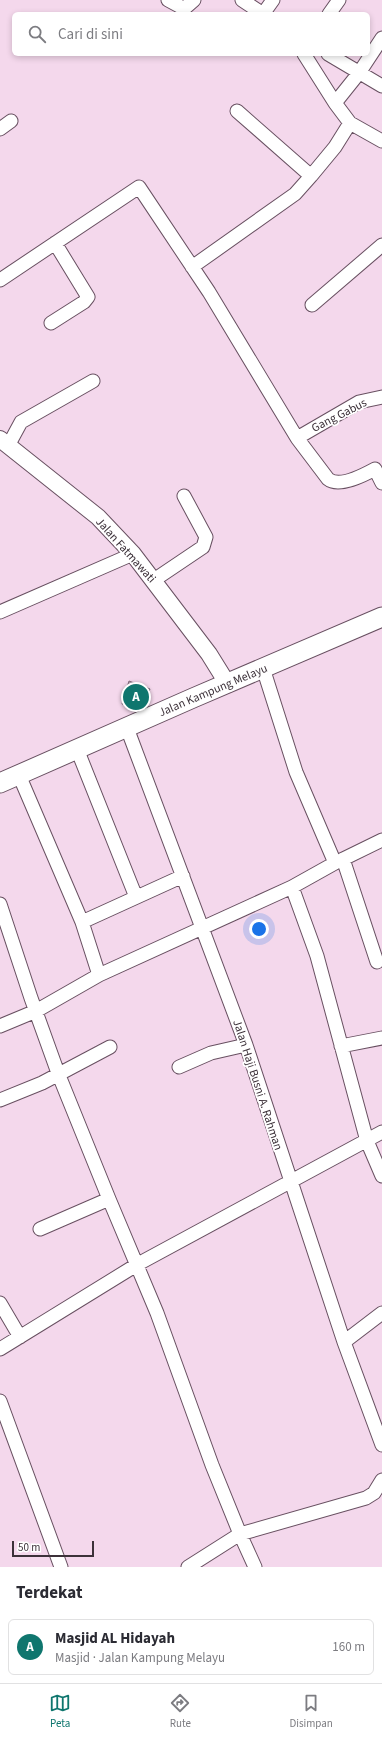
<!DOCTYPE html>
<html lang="id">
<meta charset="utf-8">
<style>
:root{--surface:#fff;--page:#f7f7f7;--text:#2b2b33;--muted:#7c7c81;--line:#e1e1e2;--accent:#0f766e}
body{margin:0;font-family:"Source Sans 3",sans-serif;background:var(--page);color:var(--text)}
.scale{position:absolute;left:12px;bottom:10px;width:82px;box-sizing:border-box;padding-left:4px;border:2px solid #3c3139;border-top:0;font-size:11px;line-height:14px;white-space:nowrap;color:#3c3139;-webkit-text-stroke:3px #fff;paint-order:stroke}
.you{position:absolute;left:259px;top:929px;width:14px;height:14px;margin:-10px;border:3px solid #fff;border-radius:50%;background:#1a73e8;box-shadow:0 0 0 6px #1a73e833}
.badge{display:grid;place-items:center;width:26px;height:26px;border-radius:50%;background:var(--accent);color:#fff;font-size:13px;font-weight:700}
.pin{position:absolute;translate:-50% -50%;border:2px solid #fff;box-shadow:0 1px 4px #0006}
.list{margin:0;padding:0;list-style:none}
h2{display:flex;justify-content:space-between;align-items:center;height:52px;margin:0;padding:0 16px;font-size:17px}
h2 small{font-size:13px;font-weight:400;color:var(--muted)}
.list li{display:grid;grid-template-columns:26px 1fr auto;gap:12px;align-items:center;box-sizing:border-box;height:56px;margin:0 8px 8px;padding:0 8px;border:1px solid var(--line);border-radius:6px}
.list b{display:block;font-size:15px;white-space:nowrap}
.list p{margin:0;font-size:13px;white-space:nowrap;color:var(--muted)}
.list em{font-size:13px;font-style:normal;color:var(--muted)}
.icon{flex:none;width:22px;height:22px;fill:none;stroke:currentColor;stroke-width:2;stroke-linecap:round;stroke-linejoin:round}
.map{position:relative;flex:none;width:382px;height:1567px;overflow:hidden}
.search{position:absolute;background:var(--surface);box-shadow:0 2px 6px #0003;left:12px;right:12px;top:12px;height:44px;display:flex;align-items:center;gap:10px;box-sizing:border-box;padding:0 14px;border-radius:6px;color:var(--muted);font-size:15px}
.sheet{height:116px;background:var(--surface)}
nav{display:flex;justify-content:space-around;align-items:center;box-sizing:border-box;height:56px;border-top:1px solid var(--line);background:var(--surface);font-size:11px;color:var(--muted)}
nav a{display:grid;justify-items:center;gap:2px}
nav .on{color:var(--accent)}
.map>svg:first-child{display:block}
</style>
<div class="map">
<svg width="382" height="1567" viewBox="0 0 382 1567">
<rect width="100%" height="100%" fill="#f4d8ec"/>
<path fill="#b99eb1" stroke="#876e80" d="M129 681 150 689 142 708 122 704Z"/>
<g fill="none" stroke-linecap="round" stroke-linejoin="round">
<g stroke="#685061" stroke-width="15">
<path id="minor" d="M168 0 181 7H186L194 0
M242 0 263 14
M263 14 273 0
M329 14 339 0
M304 54 335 103
M328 54 382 86
M237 111 311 176 335 147 350 123 335 103 359 73 382 38
M350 123 382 141
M0 129 11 121
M192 267 295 194 311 176
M0 280 139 187 209 292 297 438 328 479C339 488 364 475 375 469L382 483
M312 305 382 245
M51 323 84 302 88 297 55 243
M297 438 359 402 382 397
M8 446 21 422 93 381
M154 580 203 547 206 537 184 496
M0 612 133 554
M263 668 296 772 335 863
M127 728 246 1045 344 1342 382 1445
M77 749 136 897
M19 775 82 922 183 876
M343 859 377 962
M292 887 317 956 367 1141 382 1176
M0 904 31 998 58 1073 109 1199 157 1313 212 1465 240 1534 366 1498 374 1493 382 1480
M99 975 292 887 335 863 382 840
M0 1026 36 1011 99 975 82 922
M341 1046 382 1038
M179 1067 211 1053 246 1045
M0 1100 42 1083 110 1047
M40 1229 109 1199
M0 1303 20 1337
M344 1342 382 1313
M0 1349 138 1264 382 1132
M0 1401 61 1567
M188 1567 240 1534 255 1567"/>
</g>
<g stroke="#685061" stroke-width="18">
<path id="tertiary" d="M0 439 98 517 133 554 209 654 227 683"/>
</g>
<g stroke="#685061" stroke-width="21">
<path id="secondary" d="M0 783 193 698 382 617"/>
</g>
<use href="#minor" stroke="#fff" stroke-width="13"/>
<use href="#tertiary" stroke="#fff" stroke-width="16"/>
<use href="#secondary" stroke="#fff" stroke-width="19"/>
</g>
<g text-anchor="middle" stroke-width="3.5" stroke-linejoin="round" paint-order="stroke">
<g font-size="12" fill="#3c3139" stroke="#fff">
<text transform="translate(339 415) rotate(-27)" y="4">Gang Gabus</text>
<text transform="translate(126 550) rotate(48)" y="4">Jalan Fatmawati</text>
<text transform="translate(213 690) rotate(-23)" y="4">Jalan Kampung Melayu</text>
<text transform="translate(258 1085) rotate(72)" y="4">Jalan Haji Busni A. Rahman</text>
</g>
</g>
</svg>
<div class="scale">50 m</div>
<div class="you"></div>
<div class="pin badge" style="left:136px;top:697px">A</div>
<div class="search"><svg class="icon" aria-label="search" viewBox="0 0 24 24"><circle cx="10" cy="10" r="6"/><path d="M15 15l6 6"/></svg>Cari di sini</div>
</div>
<section class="sheet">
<h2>Terdekat<small></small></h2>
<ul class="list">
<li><span class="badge">A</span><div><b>Masjid AL Hidayah</b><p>Masjid · Jalan Kampung Melayu</p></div><em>160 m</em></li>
</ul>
</section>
<nav>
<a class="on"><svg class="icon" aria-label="map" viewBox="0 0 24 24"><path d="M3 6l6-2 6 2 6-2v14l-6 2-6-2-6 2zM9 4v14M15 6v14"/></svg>Peta</a>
<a><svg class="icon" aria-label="directions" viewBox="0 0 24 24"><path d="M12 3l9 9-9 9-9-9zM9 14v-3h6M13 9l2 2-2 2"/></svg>Rute</a>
<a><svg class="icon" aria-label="saved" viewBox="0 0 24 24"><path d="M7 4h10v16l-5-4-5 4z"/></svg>Disimpan</a>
</nav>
